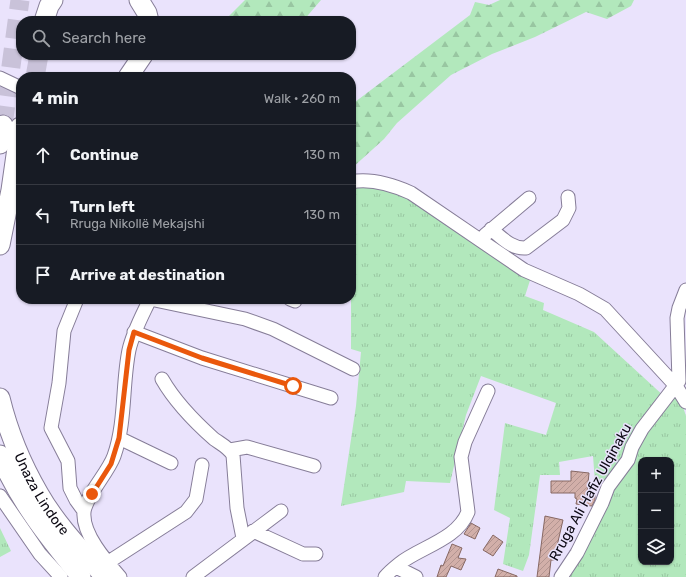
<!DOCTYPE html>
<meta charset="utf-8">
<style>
:root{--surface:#171b24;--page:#20242c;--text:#f1f3f6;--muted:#9ea1a6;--line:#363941}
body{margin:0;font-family:Rubik,sans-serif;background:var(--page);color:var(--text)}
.controls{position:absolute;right:12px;bottom:12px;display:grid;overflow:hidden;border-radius:8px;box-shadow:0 1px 3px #0004}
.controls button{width:36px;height:36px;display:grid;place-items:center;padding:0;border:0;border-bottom:1px solid var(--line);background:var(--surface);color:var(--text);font:20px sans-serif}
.stop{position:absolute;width:12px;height:12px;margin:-9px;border:3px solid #ea580c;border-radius:50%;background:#fff}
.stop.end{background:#ea580c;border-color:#fff;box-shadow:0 1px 4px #0008}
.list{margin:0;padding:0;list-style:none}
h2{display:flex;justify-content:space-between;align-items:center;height:52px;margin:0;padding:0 16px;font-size:17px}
h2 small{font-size:13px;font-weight:400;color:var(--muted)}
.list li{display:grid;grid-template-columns:26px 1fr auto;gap:12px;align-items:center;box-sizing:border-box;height:60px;padding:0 16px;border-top:1px solid var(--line)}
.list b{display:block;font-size:15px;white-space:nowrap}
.list p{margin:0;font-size:13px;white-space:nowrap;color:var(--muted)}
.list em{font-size:13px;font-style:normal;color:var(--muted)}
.icon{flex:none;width:22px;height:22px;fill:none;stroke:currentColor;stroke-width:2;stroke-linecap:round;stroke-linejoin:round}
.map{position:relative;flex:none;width:686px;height:577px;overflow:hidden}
.search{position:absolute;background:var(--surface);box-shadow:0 1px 3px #0004;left:16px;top:16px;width:340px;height:44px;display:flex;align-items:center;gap:10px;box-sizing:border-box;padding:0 14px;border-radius:16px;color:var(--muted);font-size:15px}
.panel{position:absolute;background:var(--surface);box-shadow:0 1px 3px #0004;left:16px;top:72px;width:340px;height:232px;border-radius:16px}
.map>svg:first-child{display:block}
</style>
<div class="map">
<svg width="686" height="577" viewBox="0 0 686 577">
<defs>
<pattern id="grass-tufts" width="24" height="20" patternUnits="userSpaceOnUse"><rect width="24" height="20" fill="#b2e8bc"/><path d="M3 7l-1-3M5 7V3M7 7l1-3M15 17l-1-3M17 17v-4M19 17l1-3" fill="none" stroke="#98c6a1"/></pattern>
<pattern id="forest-firs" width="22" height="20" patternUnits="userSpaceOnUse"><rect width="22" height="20" fill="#b2e8bc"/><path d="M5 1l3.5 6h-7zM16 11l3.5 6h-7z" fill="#98c6a1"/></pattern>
<pattern id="building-hatch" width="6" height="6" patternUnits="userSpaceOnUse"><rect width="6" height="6" fill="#d2afa9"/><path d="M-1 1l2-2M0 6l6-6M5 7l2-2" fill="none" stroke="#b39591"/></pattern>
</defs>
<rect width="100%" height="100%" fill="#eae3fc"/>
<path fill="url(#grass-tufts)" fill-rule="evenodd" d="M351 182 405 190 532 274 525 296 544 303 543 310 594 332 666 398 676 386 686 416V577H561L608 487 595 482 593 456 559 462 560 475H540L529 555 523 571 503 564 510 518 494 510 505 423 546 435 556 403 481 376 466 415 450 483 406 481 404 492 341 506 356 406 361 352 351 349ZM641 460H671V562H641Z
M0 528 11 551 0 557Z"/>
<path fill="url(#forest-firs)" d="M245 0H321L303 21H224Z
M500 0H634L631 6 607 19 586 12 535 37 492 54 451 75 397 123 384 139 351 169V112L355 102 470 15 475 2 489 5Z"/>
<path fill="url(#building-hatch)" stroke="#876863" d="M571 471 589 473 587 493 595 494V500L592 506 576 504 577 499 575 498V493H551V481H571Z
M545 516 563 520 557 546H559L556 560H551L549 577H537Z
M471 523 480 528 475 539 464 534Z
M493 535 503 542 493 556 483 550Z
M452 544 462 548 458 558 466 559 461 570 451 566 446 577H437L441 565 443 566Z
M498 569 517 576V577H495Z"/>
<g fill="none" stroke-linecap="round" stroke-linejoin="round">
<path stroke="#c9c2d9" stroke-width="19" stroke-dasharray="19 10" stroke-linecap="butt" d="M35 77 39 55
M3 125 20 0"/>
<g stroke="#867d98" stroke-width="15">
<path id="minor" d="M0 78 21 88
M351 182C371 178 393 185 411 193L524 270 579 294 605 309 676 386 686 402
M491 229C502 238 512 249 526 248L563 220 569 208 568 197
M485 235 529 198
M77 299 64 331 59 383 51 428 68 461 70 488 76 500 84 511
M150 299 245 319 273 329 353 369
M290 299 295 301
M134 332 202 358 331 398
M162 379C174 400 196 423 214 439 221 444 228 447 233 455L237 508 243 538
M119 438 171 463
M230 450 247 447 314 466
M0 496 40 554 61 577
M253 531 303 554H316
M107 563 186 512 196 499 202 465
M396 567 416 577
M120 577C106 561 82 534 84 512 86 495 108 473 114 456 126 422 122 384 129 350 133 332 142 316 150 299
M193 577 281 511
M385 577C389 572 394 568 399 564 420 547 457 540 468 512L461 457 465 442 488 391
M561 577 577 553 602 503 608 487 628 460 632 447 642 429 679 381 677 318 679 308 686 290"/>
</g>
<g stroke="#867d98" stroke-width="21">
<g id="highway">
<path d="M139 0 147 13 149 21"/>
<path d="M44 21 49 6 53 0"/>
<path d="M128 77 143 55"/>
<path d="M0 144 3 125"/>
<path d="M0 245 11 190 20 127"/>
<path id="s1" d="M0 398C8 431 22 465 39 494 56 524 82 551 105 577"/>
<path d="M0 455C19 501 50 539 81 577"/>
</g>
</g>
<use href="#minor" stroke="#fff" stroke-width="13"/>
<use href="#highway" stroke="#fff" stroke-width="19"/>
</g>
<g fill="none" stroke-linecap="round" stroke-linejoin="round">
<path stroke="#ea580c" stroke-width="5" d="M92 494 111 464 119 438 129 350 134 332 202 358 293 386"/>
</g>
<g text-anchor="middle" stroke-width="3" stroke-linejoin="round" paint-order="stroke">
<g font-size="14" fill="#0c0913" stroke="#eae3fc">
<text transform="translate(590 492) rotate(-61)" y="5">Rruga Ali Hafiz Ulqinaku</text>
<text dy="5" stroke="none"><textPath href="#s1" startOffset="105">Unaza Lindore</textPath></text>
</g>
</g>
</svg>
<div class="controls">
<button>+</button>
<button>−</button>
<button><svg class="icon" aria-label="layers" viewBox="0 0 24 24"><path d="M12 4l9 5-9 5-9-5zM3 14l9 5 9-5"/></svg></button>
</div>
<div class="stop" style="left:293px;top:386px"></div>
<div class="stop end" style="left:92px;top:494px"></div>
<div class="search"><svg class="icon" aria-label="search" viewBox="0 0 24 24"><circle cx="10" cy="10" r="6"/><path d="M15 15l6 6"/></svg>Search here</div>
<section class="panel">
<h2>4 min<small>Walk · 260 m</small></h2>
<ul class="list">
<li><svg class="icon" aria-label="ahead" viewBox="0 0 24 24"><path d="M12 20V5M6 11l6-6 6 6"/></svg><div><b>Continue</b></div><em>130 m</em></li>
<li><svg class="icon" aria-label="left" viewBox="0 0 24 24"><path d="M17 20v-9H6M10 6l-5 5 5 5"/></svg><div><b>Turn left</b><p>Rruga Nikollë Mekajshi</p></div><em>130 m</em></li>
<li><svg class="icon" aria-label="arrive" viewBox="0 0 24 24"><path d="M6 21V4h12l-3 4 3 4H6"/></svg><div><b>Arrive at destination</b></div></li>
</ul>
</section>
</div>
